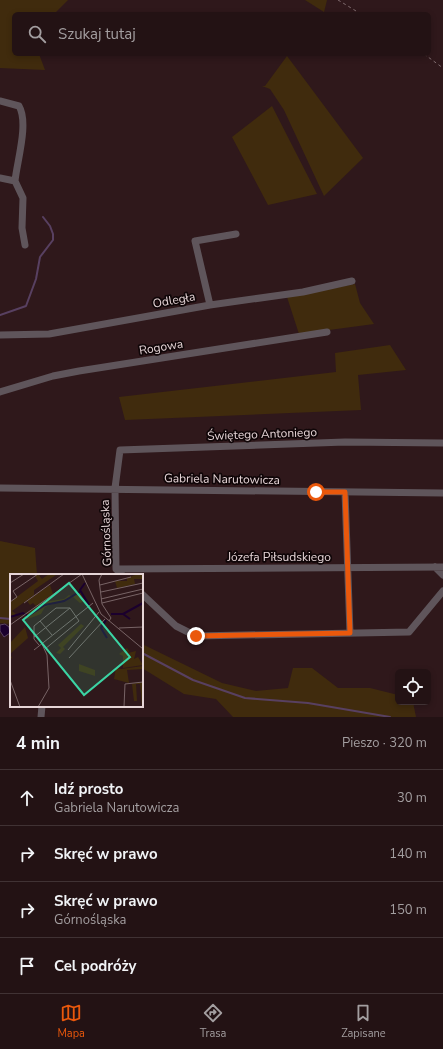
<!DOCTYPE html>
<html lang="pl">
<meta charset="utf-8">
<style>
:root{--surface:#231214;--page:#2b1b1d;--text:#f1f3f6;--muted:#a39ea0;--line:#403234;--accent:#ea580c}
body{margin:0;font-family:"Nunito Sans",sans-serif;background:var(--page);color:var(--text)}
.controls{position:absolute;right:12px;bottom:12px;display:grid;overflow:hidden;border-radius:6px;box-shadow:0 2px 6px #0003}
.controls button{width:36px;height:36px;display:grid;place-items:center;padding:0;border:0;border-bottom:1px solid var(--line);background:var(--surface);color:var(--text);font:20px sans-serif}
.stop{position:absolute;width:12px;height:12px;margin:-9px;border:3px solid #ea580c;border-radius:50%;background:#fff}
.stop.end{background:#ea580c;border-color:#fff;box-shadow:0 1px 4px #0008}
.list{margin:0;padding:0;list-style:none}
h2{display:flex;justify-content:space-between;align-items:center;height:52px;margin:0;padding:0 16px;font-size:17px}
h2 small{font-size:13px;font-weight:400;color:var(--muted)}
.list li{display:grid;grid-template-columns:26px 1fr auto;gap:12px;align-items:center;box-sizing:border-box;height:56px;padding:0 16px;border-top:1px solid var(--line)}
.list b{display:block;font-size:15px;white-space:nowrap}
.list p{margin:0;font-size:13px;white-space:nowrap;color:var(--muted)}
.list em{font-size:13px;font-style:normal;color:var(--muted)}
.icon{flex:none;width:22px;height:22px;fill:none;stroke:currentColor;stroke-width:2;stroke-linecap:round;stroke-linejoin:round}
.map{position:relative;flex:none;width:443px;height:717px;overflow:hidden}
.search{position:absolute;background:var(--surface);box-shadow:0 2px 6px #0003;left:12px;right:12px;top:12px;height:44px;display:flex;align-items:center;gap:10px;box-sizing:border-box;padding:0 14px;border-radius:6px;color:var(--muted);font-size:15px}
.sheet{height:276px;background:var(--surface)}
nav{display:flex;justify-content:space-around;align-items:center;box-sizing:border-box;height:56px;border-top:1px solid var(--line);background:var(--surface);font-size:11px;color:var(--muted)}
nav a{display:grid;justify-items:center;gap:2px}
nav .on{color:var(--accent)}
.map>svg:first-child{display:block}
</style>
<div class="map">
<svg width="443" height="717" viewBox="0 0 443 717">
<rect width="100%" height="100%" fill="#2f181b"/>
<path fill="#402b0d" d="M0 0H68L54 14H14V54H39L45 70 0 68Z
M305 0H327L324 12Z
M287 56 363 158 324 196 284 110 270 89 262 86H265Z
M272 106 317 194 268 205 232 137Z
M355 284 360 303 374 324 299 334 287 297Z
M390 345 406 370 358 375 361 410 125 420 119 397 336 372 335 353Z
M0 541 35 548 37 575H11V624L0 623Z
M142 644 222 683 256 691 288 688 293 668H312L338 688H370L398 695V702H413L416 717H233L216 699 184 694 142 668Z"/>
<path fill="#1b002e" stroke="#584061" d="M5 624 9 627 10 633 4 637 0 631V625Z"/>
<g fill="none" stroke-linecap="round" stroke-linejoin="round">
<path stroke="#584061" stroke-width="2" d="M0 315 26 306 36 279 40 257 53 240V234L50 226 43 217
M0 618 11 619
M142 653 193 680 245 698 308 703 390 717"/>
<path stroke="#806c6f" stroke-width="1" stroke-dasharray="3 3" stroke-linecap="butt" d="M338 0 361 14
M424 54 443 68"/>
<path stroke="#5f555b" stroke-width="7" d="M0 101 19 106C29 123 17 161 15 181
M0 178 15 181 23 198 22 228 25 245
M210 305 195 241 236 234
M0 335 49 334 210 305 303 292 352 281
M0 392 53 376 79 371 327 332
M0 488 443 493
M345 492 350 633
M435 567 443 575
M116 569 443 567
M122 575 116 569 115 488 120 450 345 442 443 443
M142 594 176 626 196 636 409 632 443 591
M41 717 42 706"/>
</g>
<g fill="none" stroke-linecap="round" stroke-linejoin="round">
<path stroke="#ea580c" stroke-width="5" d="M196 636 350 633 345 492H316"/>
</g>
<g text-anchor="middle" stroke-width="3.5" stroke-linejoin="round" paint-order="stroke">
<g font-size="12" fill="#e6d5d7" stroke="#100608">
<text transform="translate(174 300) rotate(-10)" y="4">Odległa</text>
<text transform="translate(161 347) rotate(-9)" y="4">Rogowa</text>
<text transform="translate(262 434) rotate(-2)" y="4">Świętego Antoniego</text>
<text transform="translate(222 479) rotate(1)" y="4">Gabriela Narutowicza</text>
<text transform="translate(106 533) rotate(-92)" y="4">Górnośląska</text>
<text x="279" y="561">Józefa Piłsudskiego</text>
</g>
</g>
<g transform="translate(10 574)">
<rect width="133" height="133" fill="#2f181b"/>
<path d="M28 0 32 5 39 0 46 1 24 16V21L2 37 6 40 0 45V28L28 7 25 2ZM128 0H133V5H124L125 10 107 14 105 7H117V4ZM40 11 43 20 26 32 23 29 20 31 17 27ZM69 17 75 27 70 29 63 23 35 33 31 40 18 45 14 42 33 28 54 25 59 21 63 23ZM71 50 74 52 53 73 55 75 50 80 46 79 51 74 48 71ZM15 53 18 64 0 80 2 84 0 85V69ZM117 74 119 77 118 79 126 77 124 85 128 83 133 91 113 94V82L109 80ZM69 90 85 96V102L69 97ZM133 92V95L117 96 119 109 104 105 106 94 111 95ZM133 108V133H132L130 110H126L127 127H124L122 110Z" fill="#402b0d"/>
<path fill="none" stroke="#1b002e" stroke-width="2" d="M75 9 70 16 79 31M101 40H113L120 45M113 40 133 29M0 43 13 39 18 42 35 31 54 27 71 17M96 46 91 54 97 64"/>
<path fill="none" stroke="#786466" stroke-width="1" d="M72 0 91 40 133 75M92 0 89 6 92 30 101 44 99 47M0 9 14 0M90 11 121 3M91 18 133 9M91 25 133 15M0 28 7 23 3 17 28 0M14 29 54 0M92 29 133 19M30 47 42 61M0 51 72 0M109 54 133 53M24 63 60 34M29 71 24 65V52L46 34H60L69 47 35 75M24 76 83 29M58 76 89 38M59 84 95 45M0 106 10 133M28 133 39 114 37 81 32 70M114 133 115 110 133 108"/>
<path fill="#3bd4a4" fill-opacity="0.15" stroke="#3bd4a4" stroke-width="2" d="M59 9 120 83 74 121 13 46Z"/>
<rect width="133" height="133" fill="none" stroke="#e6d5d7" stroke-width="2"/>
</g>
</svg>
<div class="controls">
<button><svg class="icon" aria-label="locate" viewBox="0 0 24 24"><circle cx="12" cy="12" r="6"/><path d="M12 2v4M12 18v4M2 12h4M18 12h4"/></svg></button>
</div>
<div class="stop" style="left:316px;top:492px"></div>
<div class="stop end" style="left:196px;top:636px"></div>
<div class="search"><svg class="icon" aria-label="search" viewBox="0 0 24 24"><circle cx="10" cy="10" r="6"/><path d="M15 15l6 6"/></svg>Szukaj tutaj</div>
</div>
<section class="sheet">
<h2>4 min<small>Pieszo · 320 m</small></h2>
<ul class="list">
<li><svg class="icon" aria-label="ahead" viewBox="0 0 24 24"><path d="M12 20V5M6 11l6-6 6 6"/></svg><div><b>Idź prosto</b><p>Gabriela Narutowicza</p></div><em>30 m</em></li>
<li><svg class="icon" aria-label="right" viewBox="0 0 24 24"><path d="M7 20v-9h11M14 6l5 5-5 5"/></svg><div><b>Skręć w prawo</b></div><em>140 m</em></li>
<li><svg class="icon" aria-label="right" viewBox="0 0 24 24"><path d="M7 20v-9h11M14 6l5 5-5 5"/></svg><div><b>Skręć w prawo</b><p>Górnośląska</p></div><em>150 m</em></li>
<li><svg class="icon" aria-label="arrive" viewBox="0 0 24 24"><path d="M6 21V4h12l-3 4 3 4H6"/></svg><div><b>Cel podróży</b></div></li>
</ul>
</section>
<nav>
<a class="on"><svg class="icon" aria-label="map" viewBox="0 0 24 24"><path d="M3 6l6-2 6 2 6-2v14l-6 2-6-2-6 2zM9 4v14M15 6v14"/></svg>Mapa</a>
<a><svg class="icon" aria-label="directions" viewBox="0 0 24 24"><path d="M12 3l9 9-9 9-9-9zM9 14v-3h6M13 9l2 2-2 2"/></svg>Trasa</a>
<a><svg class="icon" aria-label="saved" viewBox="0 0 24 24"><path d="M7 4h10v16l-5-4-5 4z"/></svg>Zapisane</a>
</nav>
